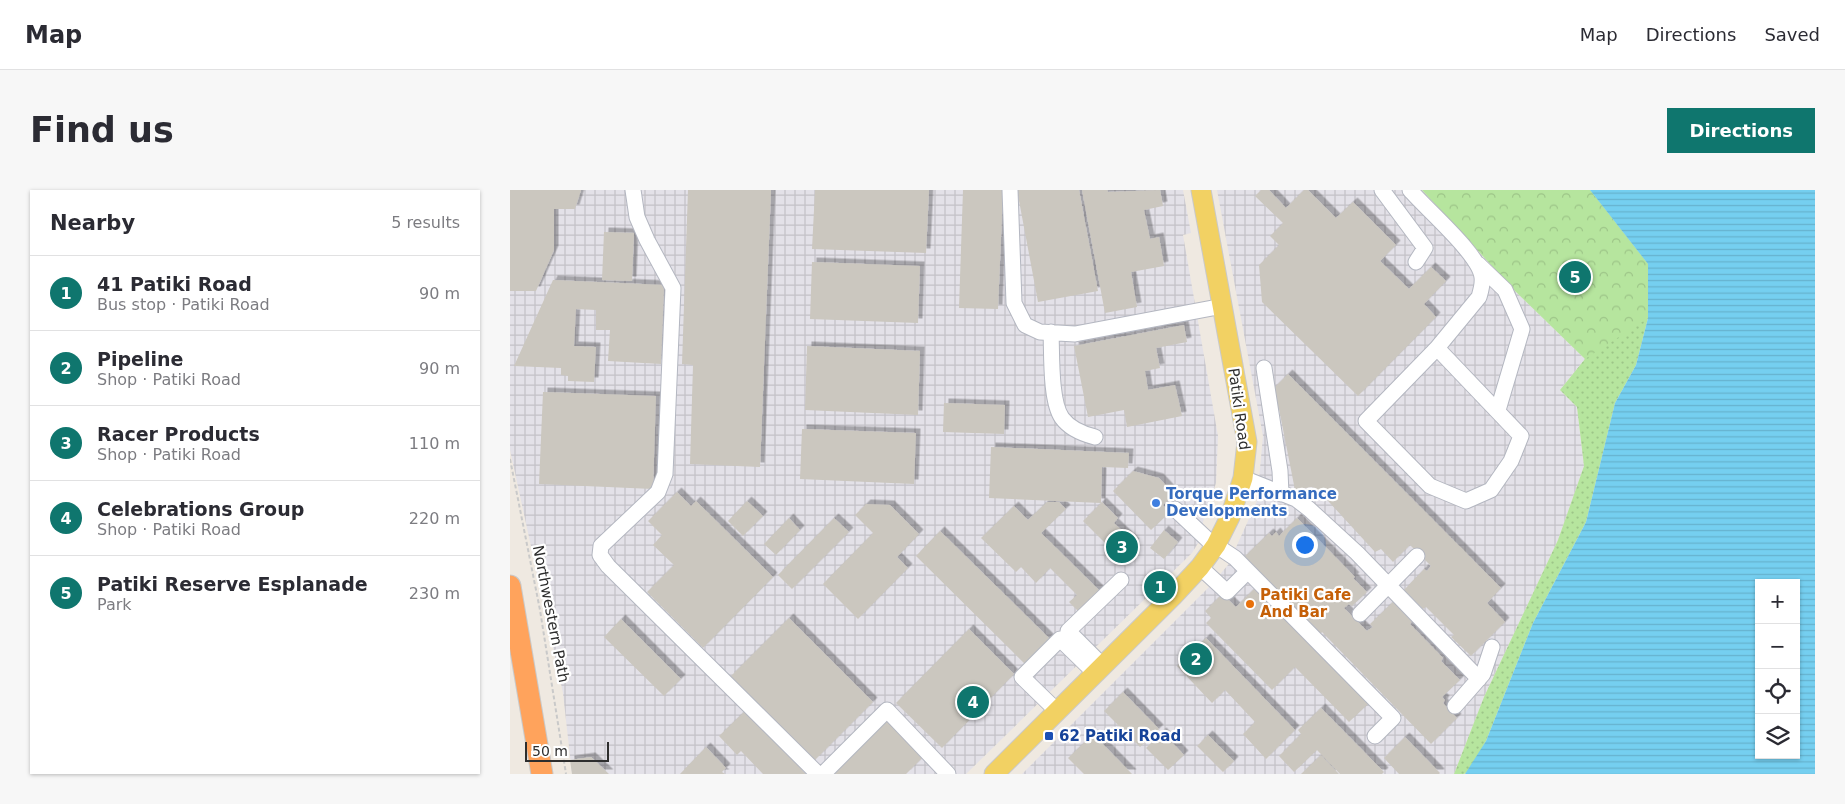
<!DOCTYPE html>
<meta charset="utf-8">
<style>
:root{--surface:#fff;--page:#f7f7f7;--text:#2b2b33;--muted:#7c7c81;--line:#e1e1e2;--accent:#0f766e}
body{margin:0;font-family:"DejaVu Sans",sans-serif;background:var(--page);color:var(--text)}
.controls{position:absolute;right:15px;bottom:15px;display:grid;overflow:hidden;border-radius:0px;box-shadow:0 1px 4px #0004}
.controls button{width:45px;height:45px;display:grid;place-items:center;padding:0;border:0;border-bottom:1px solid var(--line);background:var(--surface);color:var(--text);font:25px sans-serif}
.scale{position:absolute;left:15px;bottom:12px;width:84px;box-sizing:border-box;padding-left:5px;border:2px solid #2e2e2e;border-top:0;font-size:14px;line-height:18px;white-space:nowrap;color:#2e2e2e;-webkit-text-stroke:4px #fff;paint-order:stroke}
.you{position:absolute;left:794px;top:354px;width:18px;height:18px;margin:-12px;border:4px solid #fff;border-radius:50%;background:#1a73e8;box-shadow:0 0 0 8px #1a73e833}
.badge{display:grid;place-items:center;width:32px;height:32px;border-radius:50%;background:var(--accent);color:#fff;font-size:16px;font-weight:700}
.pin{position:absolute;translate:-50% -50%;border:2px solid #fff;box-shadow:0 1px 5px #0006}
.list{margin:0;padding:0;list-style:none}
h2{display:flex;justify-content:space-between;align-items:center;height:65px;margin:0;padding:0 20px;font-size:21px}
h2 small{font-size:16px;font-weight:400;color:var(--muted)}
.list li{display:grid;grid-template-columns:32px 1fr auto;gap:15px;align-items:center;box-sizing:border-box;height:75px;padding:0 20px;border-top:1px solid var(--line)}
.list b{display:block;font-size:19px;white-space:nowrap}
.list p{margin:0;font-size:16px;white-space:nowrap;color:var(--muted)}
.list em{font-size:16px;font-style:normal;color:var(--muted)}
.icon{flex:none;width:28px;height:28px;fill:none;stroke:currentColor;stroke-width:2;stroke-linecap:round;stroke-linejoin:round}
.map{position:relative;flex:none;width:1305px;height:584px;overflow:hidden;border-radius:0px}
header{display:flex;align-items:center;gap:30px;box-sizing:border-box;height:70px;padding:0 25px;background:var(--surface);border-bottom:1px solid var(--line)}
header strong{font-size:24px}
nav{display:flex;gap:28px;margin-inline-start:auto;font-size:18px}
.intro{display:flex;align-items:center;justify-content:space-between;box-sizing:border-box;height:120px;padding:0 30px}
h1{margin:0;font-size:35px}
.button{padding:12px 22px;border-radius:0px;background:var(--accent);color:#fff;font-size:18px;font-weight:700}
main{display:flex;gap:30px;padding:0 30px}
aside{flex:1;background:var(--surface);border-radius:0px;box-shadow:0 1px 4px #0004}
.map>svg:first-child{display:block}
</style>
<header>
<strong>Map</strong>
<nav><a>Map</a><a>Directions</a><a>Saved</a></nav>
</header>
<div class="intro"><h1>Find us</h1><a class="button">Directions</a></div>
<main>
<aside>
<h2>Nearby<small>5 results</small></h2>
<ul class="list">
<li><span class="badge">1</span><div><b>41 Patiki Road</b><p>Bus stop · Patiki Road</p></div><em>90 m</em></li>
<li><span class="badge">2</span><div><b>Pipeline</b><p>Shop · Patiki Road</p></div><em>90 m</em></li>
<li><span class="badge">3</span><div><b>Racer Products</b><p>Shop · Patiki Road</p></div><em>110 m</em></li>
<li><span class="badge">4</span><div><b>Celebrations Group</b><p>Shop · Patiki Road</p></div><em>220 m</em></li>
<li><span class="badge">5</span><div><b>Patiki Reserve Esplanade</b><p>Park</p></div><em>230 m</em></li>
</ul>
</aside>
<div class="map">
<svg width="1305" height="584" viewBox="0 0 1305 584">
<defs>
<pattern id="industrial-grid" width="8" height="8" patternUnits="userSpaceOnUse" patternTransform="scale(1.25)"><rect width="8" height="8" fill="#e3e1e8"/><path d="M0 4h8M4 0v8" fill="none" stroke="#c3c1c7"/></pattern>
<pattern id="grass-dots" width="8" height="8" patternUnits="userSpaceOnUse" patternTransform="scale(1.25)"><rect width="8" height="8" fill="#b6e59e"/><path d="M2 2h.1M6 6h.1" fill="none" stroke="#9dc588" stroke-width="1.8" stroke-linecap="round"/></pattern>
<pattern id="park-crowns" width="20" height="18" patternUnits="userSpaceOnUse" patternTransform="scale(1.25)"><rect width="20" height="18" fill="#b6e59e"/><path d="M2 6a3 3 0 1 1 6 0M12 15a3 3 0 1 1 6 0" fill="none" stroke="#9dc588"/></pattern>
<pattern id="water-rules" width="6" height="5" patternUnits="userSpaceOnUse" patternTransform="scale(1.25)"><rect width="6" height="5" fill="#75cff0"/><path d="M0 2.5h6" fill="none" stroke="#66b2ce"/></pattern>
<filter id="shadow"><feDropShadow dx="4.5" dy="-4.5" stdDeviation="0" flood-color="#0004"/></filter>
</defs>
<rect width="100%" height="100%" fill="#efe9e1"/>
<path fill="url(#industrial-grid)" d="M0 0H673L681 43 673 45 708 246 706 293 693 332 690 350 682 363 456 584H62L53 503 0 260Z
M707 0H912L1004 100 1075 169 1050 200 1067 217 1074 276 1048 350 974 507 944 584H512L700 396 718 375 747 311 753 246Z"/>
<path fill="url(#grass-dots)" d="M1080 0 1138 74V128L1126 175 1105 213 1076 332 1023 433 976 551 959 581 954 584H944L974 507 1048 350 1074 276 1067 217 1050 200 1075 169 1078 149Z"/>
<path fill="url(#park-crowns)" d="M912 0H1080L1138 74V128L1075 169 1004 100Z"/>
<path fill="url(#water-rules)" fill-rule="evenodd" d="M1080 0H1305V584H955L976 551 1023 433 1076 332 1105 213 1126 175 1138 128V74ZM1249 393H1286V565H1249Z"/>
<path fill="#cbc7bf" filter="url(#shadow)" d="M0 0H71L65 19H44V60L26 101H0Z
M178 0H261L250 277 180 274 183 175 172 174Z
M305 0H419L416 63 302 59Z
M453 0H493L488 119 449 118Z
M507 0H569L588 101 528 112Z
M572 0H597L598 2 650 0 653 16 634 20 640 49 649 47 654 76 621 82 627 117 595 123Z
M751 0H759L776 18 794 0H798L826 28 843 12 886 55 870 71 899 99 921 77 936 91 914 114 926 127 848 206 752 112 749 75 769 55 760 46 773 33 745 6Z
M94 42 124 43 122 91 92 90Z
M302 72 410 76 408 133 300 129Z
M43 90 154 95 151 174 98 171 100 140H86V120L66 119 64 156 86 157 84 192 58 191V186L51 185V178L4 176Z
M674 135 677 152 646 158 650 178 635 181 638 200 665 195 672 226 617 237 614 220 578 227 564 156Z
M297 156 410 161 408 225 295 220Z
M778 184 991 398 977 413 995 432 961 466 941 447 944 445 916 417 913 419 894 400 914 379 917 381 921 376 900 355 883 372 871 359 865 362 808 300 807 301 802 297 785 300 769 219 766 220 760 202Z
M33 202 146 206 143 299 29 294Z
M434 213 495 215 494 244 433 242Z
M292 239 406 243 404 294 290 289Z
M481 257 619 263 618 278 592 277 591 313 479 308Z
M623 281 649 288 664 304 653 315 660 322 641 340 603 301Z
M167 302 181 316 186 311 263 387 193 458 137 402 164 375 143 355 152 345 138 331Z
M237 311 253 326 233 346 218 331Z
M537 312H549L556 319 531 343 593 404 572 425 559 412 567 405 540 378 526 393 511 377 506 382 471 348 504 316 518 330Z
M592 312 608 328 604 333 625 353 610 368 573 331Z
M356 314 380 315 409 344 387 367 398 378 348 429 313 394 363 343 345 325Z
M279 328 290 340 266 365 254 354Z
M324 328 339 342 282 399 268 385Z
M787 328 845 387 843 388 857 402 842 416 839 414 834 418 857 441 863 437 860 434 883 412 902 431 900 434 933 468 931 471 950 490 932 507 935 510 933 513 947 528 921 554 812 442 810 445 733 368 759 343 762 346 766 342 769 346Z
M654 340 668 352 654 369 640 358Z
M430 341 542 451 517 476 406 366Z
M744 399 858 514 839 532 785 477 762 500 696 433 701 428 695 421 712 404 726 417Z
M279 428 363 512 305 570 220 487Z
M111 429 171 489 154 506 94 447Z
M459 439 504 484 432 558 386 513Z
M696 448 785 540 756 569 733 544 745 532 715 500 702 513 667 476Z
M613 502 649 539 630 557 594 521Z
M811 518 874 582 872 584H830L807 560 784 582 769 566 791 544 788 540Z
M235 521 296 584H253L231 561 227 565 209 546Z
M374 529 412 568 396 584H322Z
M652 542 674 565 658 580 636 558Z
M583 544 622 584H574L558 568Z
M698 545 724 571 713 582 687 556Z
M895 547 930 583 929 584H889L874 568Z
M196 557 216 578 212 582 215 584H170Z
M811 565 829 584H791Z
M81 567 99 584H62L60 570Z"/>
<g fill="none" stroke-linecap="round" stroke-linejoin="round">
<g stroke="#b4b7c1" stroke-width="17">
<path id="minor" d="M123 0 127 27 137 50 163 98 155 284 148 302 91 356 90 365 98 376 308 584
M500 0 504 113 515 135 530 142 565 144 713 116
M872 0 915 58 906 72
M900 0C917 20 969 64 972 87 973 94 971 100 969 107L927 158 856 231 920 296 956 311 981 300 1001 271 1011 246 927 158
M968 74 995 100 1012 139 988 220
M541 142C542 163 540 211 552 228 560 239 573 244 585 247
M754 178 770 281 771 304
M733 288 786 309 799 319 847 363 969 489
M665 319 698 350 725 368 883 528 865 546
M690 377 717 402 738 381
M850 424 907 366
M593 476 558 441 611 390
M945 516 973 484 982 457
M547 521 512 487 550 449 585 483
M313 584 377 520 438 584"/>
</g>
<g stroke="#c9c9c9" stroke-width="21">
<path id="major" d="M484 584 663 406 690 377 706 355 720 327 733 288 737 252 691 0"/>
</g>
<g stroke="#c9c9c9" stroke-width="23">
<path id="highway" d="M0 396 32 584"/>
</g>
<path stroke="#c9c9c9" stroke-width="2" stroke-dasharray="4 2.5" stroke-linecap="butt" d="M0 269 30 420 56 584"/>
<use href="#minor" stroke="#fff" stroke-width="15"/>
<use href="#major" stroke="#f2d163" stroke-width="19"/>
<use href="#highway" stroke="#ffa35c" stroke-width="21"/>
</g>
<circle fill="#3f7fe0" stroke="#fff" stroke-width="2" cx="646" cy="313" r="5"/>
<circle fill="#e8710a" stroke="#fff" stroke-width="2" cx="740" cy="414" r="5"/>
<rect fill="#1a4fb4" stroke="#fff" stroke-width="2" x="534" y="541" width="10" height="10" rx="2.5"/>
<g text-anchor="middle" stroke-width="4.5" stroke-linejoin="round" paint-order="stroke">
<g font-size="15" fill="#2e2e2e" stroke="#fff">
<text transform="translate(729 219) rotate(82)" y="5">Patiki Road</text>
<text transform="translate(41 424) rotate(79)" y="5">Northwestern Path</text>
</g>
<g font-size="15" font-weight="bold" fill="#366cbe" stroke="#fff" text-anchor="start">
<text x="656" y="309">Torque Performance<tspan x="656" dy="17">Developments</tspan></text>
</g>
<g font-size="15" font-weight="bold" fill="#c56008" stroke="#fff" text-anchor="start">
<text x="750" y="410">Patiki Cafe<tspan x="750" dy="17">And Bar</tspan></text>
</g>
<g font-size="15" font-weight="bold" fill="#164399" stroke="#fff" text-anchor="start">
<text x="549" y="551">62 Patiki Road</text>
</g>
</g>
</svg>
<div class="controls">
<button>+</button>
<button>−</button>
<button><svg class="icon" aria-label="locate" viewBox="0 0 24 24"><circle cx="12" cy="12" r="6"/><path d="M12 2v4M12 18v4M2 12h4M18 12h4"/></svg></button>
<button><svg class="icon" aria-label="layers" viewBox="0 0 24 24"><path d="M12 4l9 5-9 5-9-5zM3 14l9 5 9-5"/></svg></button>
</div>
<div class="scale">50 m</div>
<div class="you"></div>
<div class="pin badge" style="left:650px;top:397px">1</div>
<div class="pin badge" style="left:686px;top:469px">2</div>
<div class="pin badge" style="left:612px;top:357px">3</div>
<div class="pin badge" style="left:463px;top:512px">4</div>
<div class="pin badge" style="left:1065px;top:87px">5</div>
</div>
</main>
